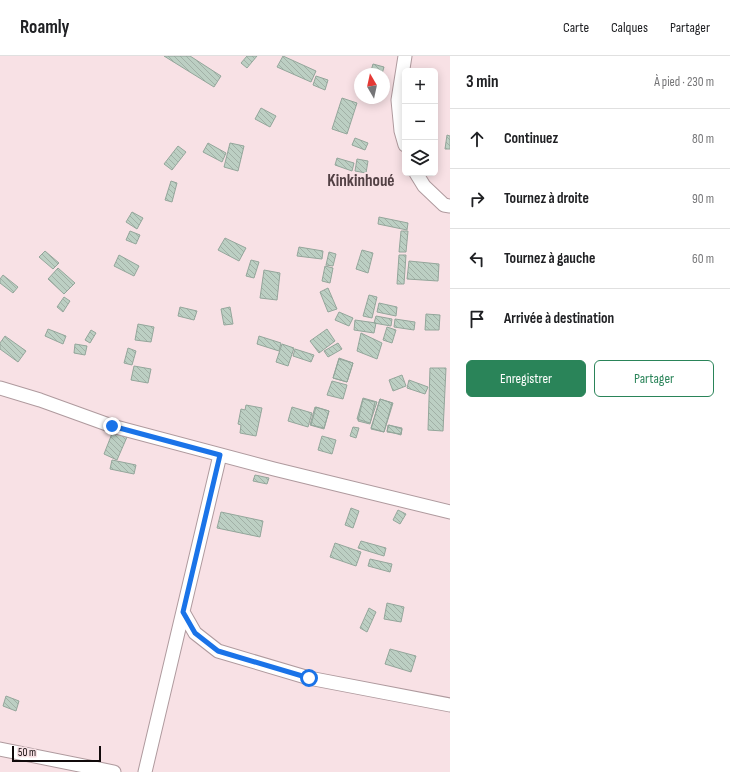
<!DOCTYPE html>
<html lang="fr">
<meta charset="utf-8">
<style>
:root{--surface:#fff;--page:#f6f6f6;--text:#202124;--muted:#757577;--line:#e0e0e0;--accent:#2a8459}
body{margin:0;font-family:"Sofia Sans Condensed",sans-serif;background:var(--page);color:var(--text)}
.controls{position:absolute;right:12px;top:12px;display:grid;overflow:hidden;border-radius:6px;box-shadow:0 2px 10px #0003}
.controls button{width:36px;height:36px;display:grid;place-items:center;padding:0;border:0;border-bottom:1px solid var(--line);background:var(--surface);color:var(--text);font:20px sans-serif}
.compass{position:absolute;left:354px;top:12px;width:36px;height:36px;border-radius:50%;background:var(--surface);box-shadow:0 2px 10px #0003;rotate:351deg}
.scale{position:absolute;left:12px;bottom:10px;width:89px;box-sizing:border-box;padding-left:4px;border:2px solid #110a0b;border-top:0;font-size:11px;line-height:14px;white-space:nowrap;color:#110a0b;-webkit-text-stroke:3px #f8e1e5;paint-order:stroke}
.stop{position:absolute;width:12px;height:12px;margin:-9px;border:3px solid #1a73e8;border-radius:50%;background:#fff}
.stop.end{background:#1a73e8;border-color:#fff;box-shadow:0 1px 4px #0008}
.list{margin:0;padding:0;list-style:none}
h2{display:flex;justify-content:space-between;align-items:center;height:52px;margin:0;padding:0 16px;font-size:17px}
h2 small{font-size:13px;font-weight:400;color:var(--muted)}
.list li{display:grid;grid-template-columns:26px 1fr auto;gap:12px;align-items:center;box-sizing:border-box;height:60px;padding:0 16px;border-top:1px solid var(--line)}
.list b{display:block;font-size:15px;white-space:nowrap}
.list em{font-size:13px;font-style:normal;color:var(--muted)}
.actions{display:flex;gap:8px;padding:12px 16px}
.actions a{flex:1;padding:9px 0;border:1px solid var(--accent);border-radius:6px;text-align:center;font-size:14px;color:var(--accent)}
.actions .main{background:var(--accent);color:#fff}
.icon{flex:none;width:22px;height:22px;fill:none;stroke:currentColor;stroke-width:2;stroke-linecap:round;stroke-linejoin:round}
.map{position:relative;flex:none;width:450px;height:716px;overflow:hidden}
header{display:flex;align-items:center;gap:24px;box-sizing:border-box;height:56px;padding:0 20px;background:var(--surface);border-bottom:1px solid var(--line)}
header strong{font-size:19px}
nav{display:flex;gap:22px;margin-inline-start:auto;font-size:14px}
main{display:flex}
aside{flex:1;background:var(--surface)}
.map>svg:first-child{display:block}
</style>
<header>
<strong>Roamly</strong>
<nav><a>Carte</a><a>Calques</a><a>Partager</a></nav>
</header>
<main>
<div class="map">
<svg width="450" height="716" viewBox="0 0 450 716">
<defs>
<pattern id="building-back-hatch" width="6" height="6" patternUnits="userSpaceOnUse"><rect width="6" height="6" fill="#bccfc3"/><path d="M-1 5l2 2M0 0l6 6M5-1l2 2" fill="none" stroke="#a1b0a6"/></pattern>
</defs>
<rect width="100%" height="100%" fill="#f8e1e5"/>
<path fill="url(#building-back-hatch)" stroke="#94a69b" d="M164 0H190L221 20 214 31Z
M247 0H257L247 12 241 7Z
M283 0 316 15 311 26 277 11Z
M373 8 384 11 382 18H370Z
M316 20 328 24 325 34 313 29Z
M342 42 357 47 347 78 332 73Z
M261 52 276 60 270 71 255 63Z
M447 79 450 80V93H445Z
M355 82 368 87 365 94 352 89Z
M208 87 226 97 222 106 203 96Z
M230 87 244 90 238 115 224 111Z
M178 90 186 96 172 114 164 108Z
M337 102 354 107 352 115 335 109Z
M357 103 368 105 366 117 355 115Z
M171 125 177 127 172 146 165 144Z
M132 156 143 162 137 173 126 166Z
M379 161 408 167 407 174 378 168Z
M130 175 140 179 136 188 126 184Z
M401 175H408L406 196H399Z
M225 182 246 192 239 205 218 194Z
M299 191 323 195 322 203 297 200Z
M362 194 373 197 368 217 356 213Z
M45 195 59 207 53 213 39 201Z
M329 196 336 198 333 210 326 209Z
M119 199 139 210 134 220 114 210Z
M399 199H406L404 228H397Z
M251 204 259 206 254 222 246 220Z
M409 205 439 208 438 225 407 223Z
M325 210 333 212 330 227 322 225Z
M58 212 75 227 64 238 48 223Z
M264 214 280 217 277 244 260 242Z
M3 219 18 231 13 237 0 227V223Z
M328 232 337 253 328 256 320 236Z
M369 239 377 241 372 262 363 260Z
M64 241 70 245 63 256 57 251Z
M379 247 397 251 396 260 377 256Z
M180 251 197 255 194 264 178 260Z
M230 251 233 268 224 269 221 253Z
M339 256 353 262 349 270 335 264Z
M426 258 440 259 439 274H425Z
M376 260 392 263 391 270 374 267Z
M395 263 415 266 414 274 394 271Z
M355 264 376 267 374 277 354 274Z
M138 268 154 271 151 286 135 284Z
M387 271 396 274 392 287 383 284Z
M48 273 66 280 63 288 45 280Z
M327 273 335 285 319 297 310 285Z
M91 274 96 277 90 287 85 284Z
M361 277 382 287 377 303 357 295Z
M5 280 26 295 18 306 0 293V287Z
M259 280 281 287 279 295 257 288Z
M338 287 342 293 328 301 324 295Z
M75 288 87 290 85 299 74 297Z
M282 288 294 292 288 310 276 306Z
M128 292 136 295 132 309 124 307Z
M295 293 314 299 311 306 293 300Z
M339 302 353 307 347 326 333 322Z
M339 303 353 307 347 326 333 322Z
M134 310 151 313 148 327 131 324Z
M430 312H446L443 375 428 374Z
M402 319 406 330 393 335 389 324Z
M409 324 428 331 425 338 407 332Z
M332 325 347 329 343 343 327 339Z
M363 342 377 346 370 367 357 363Z
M363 343 375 346 370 368 358 365Z
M380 343 392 347 384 376 371 372Z
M380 343 393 347 384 376 371 373Z
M246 349 262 352 256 380 240 377 241 369 238 368 241 353 245 354Z
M292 351 312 357 308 371 288 365Z
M315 351 329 355 324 373 310 369Z
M316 351 329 355 324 372 311 369Z
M388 369 402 372 401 378 387 376Z
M389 369 402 373 401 379 387 375Z
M353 371 359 372 356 382 350 380Z
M113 375 127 381 117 404 104 398Z
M322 380 336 384 332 398 318 394Z
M112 404 136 409 134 418 110 413Z
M255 419 269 422 267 428 253 425Z
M351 452 359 455 353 472 345 469Z
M398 454 406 458 400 468 393 464Z
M221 456 263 465 260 481 217 472Z
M361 485 386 492 384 500 358 492Z
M335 487 361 496 356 510 330 501Z
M370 503 392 508 390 516 368 510Z
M387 547 404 551 401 566 384 563Z
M369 552 376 556 367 576 360 572Z
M390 593 416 600 411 616 385 608Z
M6 640 19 645 16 655 3 650Z"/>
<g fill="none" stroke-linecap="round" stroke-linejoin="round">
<g stroke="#af9a9e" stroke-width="15">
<path id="minor" d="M405 0 398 44 401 75 405 89
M416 117 424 130 444 149 450 150
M0 332 40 344 112 370 274 413 450 456
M183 556 195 577 218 595 309 622 450 649
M0 693 114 716
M145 716 220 399"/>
</g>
<use href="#minor" stroke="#fff" stroke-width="13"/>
</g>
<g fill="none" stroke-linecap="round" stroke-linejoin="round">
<path stroke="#1a73e8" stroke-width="5" d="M112 370 220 399 183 556 195 577 218 595 309 622"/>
</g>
<g text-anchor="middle" stroke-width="4" stroke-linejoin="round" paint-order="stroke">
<g font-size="17" font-weight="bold" fill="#524044" stroke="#f8e1e5">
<text x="361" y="130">Kinkinhoué</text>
</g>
</g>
</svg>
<div class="controls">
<button>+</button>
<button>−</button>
<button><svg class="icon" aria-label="layers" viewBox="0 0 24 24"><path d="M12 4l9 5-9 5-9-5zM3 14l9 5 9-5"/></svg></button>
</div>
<svg class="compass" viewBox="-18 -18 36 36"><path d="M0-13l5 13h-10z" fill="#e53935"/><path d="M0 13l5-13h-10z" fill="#757577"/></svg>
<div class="scale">50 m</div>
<div class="stop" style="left:309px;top:622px"></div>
<div class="stop end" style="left:112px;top:370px"></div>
</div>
<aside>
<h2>3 min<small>À pied · 230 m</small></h2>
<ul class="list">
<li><svg class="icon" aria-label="ahead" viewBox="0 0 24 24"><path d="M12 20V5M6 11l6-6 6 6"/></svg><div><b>Continuez</b></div><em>80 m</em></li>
<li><svg class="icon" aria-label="right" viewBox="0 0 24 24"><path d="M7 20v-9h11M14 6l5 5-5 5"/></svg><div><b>Tournez à droite</b></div><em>90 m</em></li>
<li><svg class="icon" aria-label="left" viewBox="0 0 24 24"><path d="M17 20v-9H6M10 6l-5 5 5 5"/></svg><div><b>Tournez à gauche</b></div><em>60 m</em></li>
<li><svg class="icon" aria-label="arrive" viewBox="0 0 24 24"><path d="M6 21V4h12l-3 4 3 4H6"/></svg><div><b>Arrivée à destination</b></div></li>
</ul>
<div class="actions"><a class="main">Enregistrer</a><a>Partager</a></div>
</aside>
</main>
